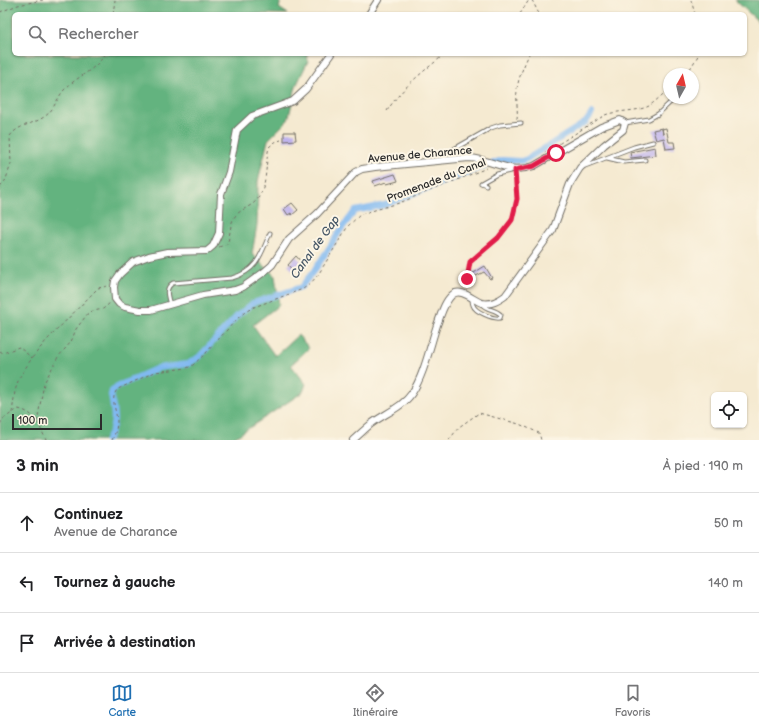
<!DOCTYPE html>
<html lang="fr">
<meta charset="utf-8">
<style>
:root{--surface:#fff;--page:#f6f6f6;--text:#202124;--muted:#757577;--line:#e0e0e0;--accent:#1f6fb2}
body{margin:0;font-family:"Balsamiq Sans",sans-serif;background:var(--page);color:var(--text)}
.controls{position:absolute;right:12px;bottom:12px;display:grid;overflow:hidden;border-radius:6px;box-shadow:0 1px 3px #0004}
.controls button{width:36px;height:36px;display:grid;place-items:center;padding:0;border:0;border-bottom:1px solid var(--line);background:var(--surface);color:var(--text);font:20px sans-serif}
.compass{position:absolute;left:663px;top:68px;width:36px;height:36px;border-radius:50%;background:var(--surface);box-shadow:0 1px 3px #0004;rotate:8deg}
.scale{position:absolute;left:12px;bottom:10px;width:90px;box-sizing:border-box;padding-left:4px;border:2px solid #2b2b2b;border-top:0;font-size:11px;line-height:14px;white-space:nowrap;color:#2b2b2b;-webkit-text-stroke:3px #fcf5e5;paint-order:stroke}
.stop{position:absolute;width:12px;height:12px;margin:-9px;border:3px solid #e11d48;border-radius:50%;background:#fff}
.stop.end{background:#e11d48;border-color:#fff;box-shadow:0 1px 4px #0008}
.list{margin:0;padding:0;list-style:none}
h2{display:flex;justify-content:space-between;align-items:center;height:52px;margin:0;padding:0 16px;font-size:17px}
h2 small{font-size:13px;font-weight:400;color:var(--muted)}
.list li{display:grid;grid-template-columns:26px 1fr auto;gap:12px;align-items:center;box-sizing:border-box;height:60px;padding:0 16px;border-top:1px solid var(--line)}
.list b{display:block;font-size:15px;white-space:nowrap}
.list p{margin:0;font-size:13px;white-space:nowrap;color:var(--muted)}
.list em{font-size:13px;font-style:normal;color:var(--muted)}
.icon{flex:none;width:22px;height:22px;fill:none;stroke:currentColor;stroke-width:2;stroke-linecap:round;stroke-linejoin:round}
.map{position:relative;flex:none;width:759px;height:440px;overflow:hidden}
.search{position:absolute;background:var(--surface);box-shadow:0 1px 3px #0004;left:12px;right:12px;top:12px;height:44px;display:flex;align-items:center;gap:10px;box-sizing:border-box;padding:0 14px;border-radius:6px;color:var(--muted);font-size:15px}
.sheet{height:232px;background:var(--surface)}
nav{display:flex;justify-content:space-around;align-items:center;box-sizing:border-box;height:56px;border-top:1px solid var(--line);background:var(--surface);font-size:11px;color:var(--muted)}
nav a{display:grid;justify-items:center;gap:2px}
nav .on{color:var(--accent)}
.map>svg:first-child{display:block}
</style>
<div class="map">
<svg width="759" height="440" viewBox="0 0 759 440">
<rect width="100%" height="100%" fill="#fcf5e5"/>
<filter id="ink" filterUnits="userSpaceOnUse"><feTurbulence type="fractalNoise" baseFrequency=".025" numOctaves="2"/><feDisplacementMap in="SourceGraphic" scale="8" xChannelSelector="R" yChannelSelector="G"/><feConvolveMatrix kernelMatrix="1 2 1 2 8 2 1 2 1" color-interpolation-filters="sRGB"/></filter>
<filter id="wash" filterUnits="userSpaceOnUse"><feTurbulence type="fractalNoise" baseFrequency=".012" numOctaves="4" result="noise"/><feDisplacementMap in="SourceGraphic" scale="16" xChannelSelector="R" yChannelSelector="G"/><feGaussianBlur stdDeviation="0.9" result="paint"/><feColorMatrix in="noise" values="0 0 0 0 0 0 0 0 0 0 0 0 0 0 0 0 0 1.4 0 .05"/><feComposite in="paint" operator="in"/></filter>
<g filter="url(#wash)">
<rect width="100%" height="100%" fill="#f5ead1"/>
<path fill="#63b37f" stroke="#476f55" d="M0 0H281L279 8 288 14H14V54H307L308 61 296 86 288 120 268 140 258 181 257 225 252 254 275 276 279 305 253 325 275 356 298 335 309 348 291 365 306 384 303 392 231 440H0Z
M735 0H759V22Z"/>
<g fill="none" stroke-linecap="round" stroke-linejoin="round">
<path stroke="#81b9f1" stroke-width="6" d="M107 440C117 424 114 413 111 395L112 391 118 386 158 368 188 364 199 357 238 315 253 303 301 287 316 268 340 231 355 211 385 205 484 166 502 160 521 161 527 159 586 122 592 113"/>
</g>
<g id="blocks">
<path fill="#bfb3ed" d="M662 128 663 134 662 129 666 128 669 142H674L675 148 666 149 664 138 656 140 653 130Z
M284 132H295L296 140 284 141Z
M655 147 656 155 631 158 630 152Z
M395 174 398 181 387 184 386 182 375 186 373 181Z
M292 203 298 210 292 215 291 213 288 215 284 209Z
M296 256 303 264 294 272 288 265Z
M485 266 492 278 490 279 484 272 474 277 472 274Z"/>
</g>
</g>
<g filter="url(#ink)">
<use href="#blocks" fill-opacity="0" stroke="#726e65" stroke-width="1"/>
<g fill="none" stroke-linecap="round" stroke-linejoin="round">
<g stroke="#726e65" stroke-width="5">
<path id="service" d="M625 123 649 119 658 114 675 98
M607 158 624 162 645 160
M442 160 447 153 491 128 500 125 521 123
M585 166 634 147 653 142
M486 185 481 183 497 174 514 170
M472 298C472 301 472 303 473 305 475 312 493 319 500 318L501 315C495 308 486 311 481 303
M170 305C168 297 164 288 173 283L232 278C257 271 261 255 270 233"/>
</g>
<g stroke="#726e65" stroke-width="8">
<path id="minor" d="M369 14 378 0
M331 54 306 89 293 101 252 116 237 130 229 172 221 194 219 233 213 246 207 251 167 252 149 256 133 262 120 274 115 281 114 287 115 299 119 304 125 307 140 310H151L203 295 235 290 243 287 264 272 272 265 289 239 317 214 356 172 362 169 375 167 469 158C494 159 507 175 534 166L601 127 620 120 625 123 623 130 604 145 580 168 570 184 553 230 505 296C498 301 491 305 482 303 474 301 461 287 452 295 444 302 441 315 437 325 430 346 424 375 412 393 403 407 384 414 371 424 365 429 359 435 353 440"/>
</g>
<path stroke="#726e65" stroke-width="1" stroke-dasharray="3 3" stroke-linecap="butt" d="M532 0 539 14
M691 0 695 14
M0 12 18 5 43 0
M113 14 115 0
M520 14 529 0
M687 74 699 54
M387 111C402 87 424 71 445 54
M517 119C518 109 516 100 517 90 518 78 524 66 529 54
M544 153 605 115C618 110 637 112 649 106 656 101 663 94 669 89
M0 187 5 182 11 164 10 136C19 124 32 125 44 117 55 110 57 96 66 88 78 76 96 70 105 54
M219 247 227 244C231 235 229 223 236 215 244 207 255 206 260 195 268 178 265 164 269 147L275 142 281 140
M465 287 470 262 499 238 512 220 517 199 516 175
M0 351 3 353 19 347 32 358
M12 413 15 391 19 378 32 358 46 341 98 288 108 286
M37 422 44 383 58 357 71 342 76 329 89 312 103 309 110 303
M0 424 3 419 18 409C35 412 39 425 46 440
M112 440C115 434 117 428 117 422 117 411 109 397 118 389L155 372 187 368 193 365 205 354 237 319 245 312 254 307 303 289 310 284 318 275 348 226 361 214 399 203 487 168
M449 440 459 427 479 413 519 424 539 433 541 440"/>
<use href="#service" stroke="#fff" stroke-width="3"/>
<use href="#minor" stroke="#fff" stroke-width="6"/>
</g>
</g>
<g fill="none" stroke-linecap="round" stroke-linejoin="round" filter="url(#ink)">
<path stroke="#e11d48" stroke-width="5" d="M467 279 470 262 498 238 512 220 517 199 515 170 534 166 556 153"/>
</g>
<g text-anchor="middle" stroke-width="4" stroke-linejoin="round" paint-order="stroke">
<g font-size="11" fill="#2b2b2b" stroke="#fcf5e5">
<text transform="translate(420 154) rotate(-5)" y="4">Avenue de Charance</text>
<text transform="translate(436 180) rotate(-21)" y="4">Promenade du Canal</text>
</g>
<g font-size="12" font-style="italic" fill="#455666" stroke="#fcf5e5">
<text transform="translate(315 247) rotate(-54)" y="4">Canal de Gap</text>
</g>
</g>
</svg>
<div class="controls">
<button><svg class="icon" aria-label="locate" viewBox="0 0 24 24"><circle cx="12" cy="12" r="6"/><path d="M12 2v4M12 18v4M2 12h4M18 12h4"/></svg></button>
</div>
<svg class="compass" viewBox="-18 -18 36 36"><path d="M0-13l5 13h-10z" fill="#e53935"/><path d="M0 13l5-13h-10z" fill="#757577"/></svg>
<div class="scale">100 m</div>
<div class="stop" style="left:556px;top:153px"></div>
<div class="stop end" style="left:467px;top:279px"></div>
<div class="search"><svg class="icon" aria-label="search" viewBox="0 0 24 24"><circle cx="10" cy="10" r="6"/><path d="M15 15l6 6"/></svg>Rechercher</div>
</div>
<section class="sheet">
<h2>3 min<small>À pied · 190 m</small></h2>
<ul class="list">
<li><svg class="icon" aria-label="ahead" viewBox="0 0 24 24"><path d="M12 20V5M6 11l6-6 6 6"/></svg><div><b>Continuez</b><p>Avenue de Charance</p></div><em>50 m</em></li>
<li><svg class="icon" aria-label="left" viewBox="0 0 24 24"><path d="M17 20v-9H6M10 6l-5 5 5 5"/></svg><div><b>Tournez à gauche</b></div><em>140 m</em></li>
<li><svg class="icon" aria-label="arrive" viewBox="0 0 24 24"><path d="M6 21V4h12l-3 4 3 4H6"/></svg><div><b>Arrivée à destination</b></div></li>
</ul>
</section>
<nav>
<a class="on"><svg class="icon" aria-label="map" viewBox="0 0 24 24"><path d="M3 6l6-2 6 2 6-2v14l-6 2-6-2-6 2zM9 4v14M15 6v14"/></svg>Carte</a>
<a><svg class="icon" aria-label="directions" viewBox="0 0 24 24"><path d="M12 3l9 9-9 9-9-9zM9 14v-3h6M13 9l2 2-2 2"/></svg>Itinéraire</a>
<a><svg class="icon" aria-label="saved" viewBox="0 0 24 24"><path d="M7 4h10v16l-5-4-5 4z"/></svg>Favoris</a>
</nav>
